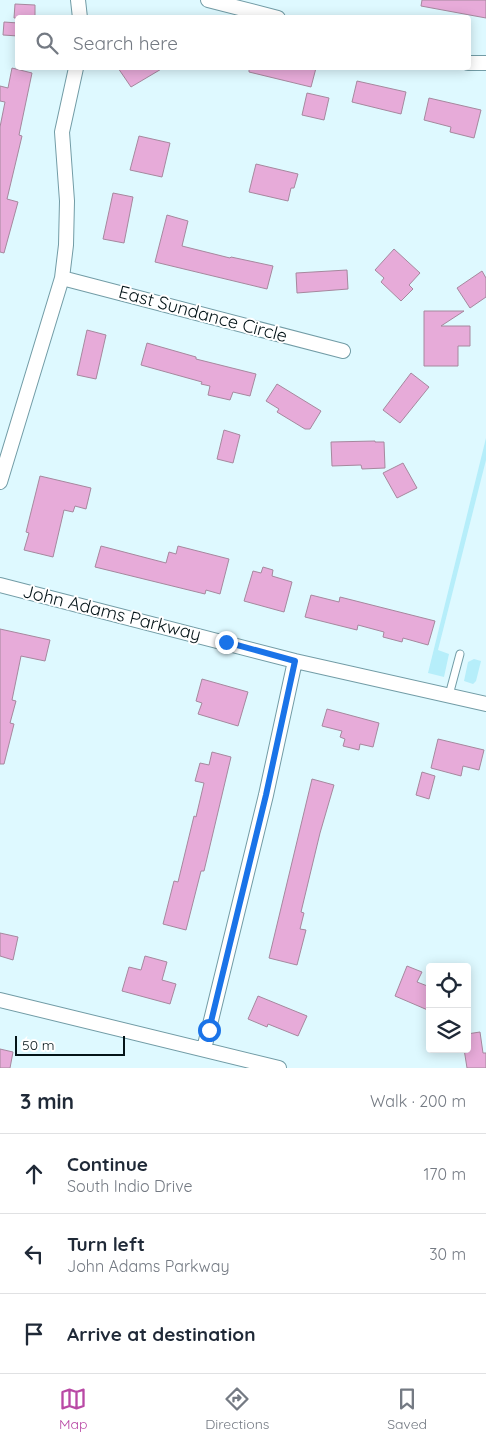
<!DOCTYPE html>
<meta charset="utf-8">
<style>
:root{--surface:#fff;--page:#f2f2f3;--text:#1f2937;--muted:#747a83;--line:#e0e1e3;--accent:#b949a5}
body{margin:0;font-family:Quicksand,sans-serif;background:var(--page);color:var(--text)}
.controls{position:absolute;right:15px;bottom:15px;display:grid;overflow:hidden;border-radius:5px;box-shadow:0 2px 12px #0003}
.controls button{width:45px;height:45px;display:grid;place-items:center;padding:0;border:0;border-bottom:1px solid var(--line);background:var(--surface);color:var(--text);font:25px sans-serif}
.scale{position:absolute;left:15px;bottom:12px;width:110px;box-sizing:border-box;padding-left:5px;border:2px solid #041418;border-top:0;font-size:14px;line-height:18px;white-space:nowrap;color:#041418;-webkit-text-stroke:4px #fff;paint-order:stroke}
.stop{position:absolute;width:15px;height:15px;margin:-11px;border:4px solid #1a73e8;border-radius:50%;background:#fff}
.stop.end{background:#1a73e8;border-color:#fff;box-shadow:0 1px 5px #0008}
.list{margin:0;padding:0;list-style:none}
h2{display:flex;justify-content:space-between;align-items:center;height:65px;margin:0;padding:0 20px;font-size:21px}
h2 small{font-size:16px;font-weight:400;color:var(--muted)}
.list li{display:grid;grid-template-columns:32px 1fr auto;gap:15px;align-items:center;box-sizing:border-box;height:80px;padding:0 20px;border-top:1px solid var(--line)}
.list b{display:block;font-size:19px;white-space:nowrap}
.list p{margin:0;font-size:16px;white-space:nowrap;color:var(--muted)}
.list em{font-size:16px;font-style:normal;color:var(--muted)}
.icon{flex:none;width:28px;height:28px;fill:none;stroke:currentColor;stroke-width:2;stroke-linecap:round;stroke-linejoin:round}
.map{position:relative;flex:none;width:486px;height:1068px;overflow:hidden}
.search{position:absolute;background:var(--surface);box-shadow:0 2px 12px #0003;left:15px;right:15px;top:15px;height:55px;display:flex;align-items:center;gap:12px;box-sizing:border-box;padding:0 18px;border-radius:5px;color:var(--muted);font-size:19px}
.sheet{height:305px;background:var(--surface)}
nav{display:flex;justify-content:space-around;align-items:center;box-sizing:border-box;height:70px;border-top:1px solid var(--line);background:var(--surface);font-size:14px;color:var(--muted)}
nav a{display:grid;justify-items:center;gap:2px}
nav .on{color:var(--accent)}
.map>svg:first-child{display:block}
</style>
<div class="map">
<svg width="486" height="1068" viewBox="0 0 486 1068">
<rect width="100%" height="100%" fill="#def9ff"/>
<path fill="#b6eefa" d="M486 438V460L438 650 449 654 444 677 428 673Z
M474 659 481 661 476 681 473 684 464 681 468 662Z"/>
<path fill="#e7abd9" stroke="#a6889e" d="M422 0H486V18L421 6Z
M15 4 35 5V18H14Z
M4 22 18 23V36L3 35Z
M12 68 32 73 19 135 22 136 7 199 18 202 4 253 0 252V127L5 102 0 101V86L8 88Z
M118 68H163L131 87Z
M249 68H316L311 87 249 72Z
M357 81 406 92 401 114 352 102Z
M307 93 329 98 324 120 302 115Z
M429 98 481 110 474 138 450 132 451 127 424 120Z
M139 136 170 143 162 177 130 170Z
M256 164 298 174 294 188H291L288 201 249 192Z
M113 193 133 197 124 243 103 239Z
M167 215 188 221 182 246 230 258 231 257 273 266 267 289 155 262Z
M394 249 420 273 409 285 413 289 401 301 381 282 384 278 375 270Z
M347 270 348 289 297 293 296 273Z
M482 271 486 278V297L470 308 457 288Z
M424 311H464L441 326H470V346H458V366H424Z
M87 330 106 335 96 379 77 375Z
M147 343 196 357V359L256 374 250 396 233 392 230 400 208 395 210 386 201 384 202 382 141 365Z
M411 373 429 387 400 423 383 410Z
M277 384 321 411 310 429H305L277 412 279 409 266 401Z
M224 430 240 435 233 463 217 459Z
M375 441V442H384L385 468 362 469 361 465 332 466 331 442Z
M403 463 417 488 397 498 383 473Z
M40 476 91 488 86 509 75 506 73 512 64 510 53 557 24 550 29 533 26 532Z
M101 546 166 563 169 552 176 554 178 546 229 559 220 594 206 590 205 594 95 567Z
M263 567 273 570 272 576 292 582 284 612 244 601 253 571 261 573Z
M311 595 339 602 340 597 435 621 428 645 403 638 402 642 383 637 384 632 358 625 357 630 305 617Z
M0 629 50 640 45 661 21 656 12 700 16 701 10 723 14 724 4 764H0Z
M202 679 248 692 238 726 198 714 202 703 196 701Z
M327 709 379 723 373 747 360 744 359 750 343 746 345 739 340 737 342 731 322 726Z
M438 739 484 750 479 770 463 766 461 776 431 768Z
M212 752 231 757 204 871H201L186 930 163 924 174 881 178 882 194 816 196 817 204 783 195 781 200 763 209 765Z
M422 772 435 776 429 799 416 795Z
M312 779 334 785 320 833 301 912 304 913 300 929 306 930 297 965 269 958Z
M0 933 18 937 13 960 0 956Z
M145 956 167 962 162 980 176 984 170 1004 122 991 129 967 141 970Z
M407 966 422 972 417 982 430 987V1011L395 996Z
M258 996 307 1016 298 1036 268 1024 267 1027 248 1019Z
M480 1032 483 1053H486V1068H467L464 1049H467V1034Z
M0 1049 13 1052 10 1068H0Z"/>
<g fill="none" stroke-linecap="round" stroke-linejoin="round">
<g stroke="#729ca6" stroke-width="9">
<path id="lane" d="M449 695 460 654"/>
</g>
<g stroke="#729ca6" stroke-width="16">
<path id="street" d="M78 0 80 18
M208 0 278 18
M468 63H486
M62 278 343 351
M0 482 62 278 66 245 67 201 62 132 76 68
M0 585 295 661 486 704
M0 1000 279 1068
M204 1049 266 795 295 661"/>
</g>
<use href="#lane" stroke="#fff" stroke-width="7"/>
<use href="#street" stroke="#fff" stroke-width="14"/>
</g>
<g fill="none" stroke-linecap="round" stroke-linejoin="round">
<path stroke="#1a73e8" stroke-width="6" d="M209 1030 266 795 295 661 226 642"/>
</g>
<g text-anchor="middle" stroke-width="4" stroke-linejoin="round" paint-order="stroke">
<g font-size="18" fill="#041418" stroke="#fff">
<text transform="translate(203 314) rotate(15)" y="6">East Sundance Circle</text>
<text transform="translate(112 613) rotate(14)" y="6">John Adams Parkway</text>
</g>
</g>
</svg>
<div class="controls">
<button><svg class="icon" aria-label="locate" viewBox="0 0 24 24"><circle cx="12" cy="12" r="6"/><path d="M12 2v4M12 18v4M2 12h4M18 12h4"/></svg></button>
<button><svg class="icon" aria-label="layers" viewBox="0 0 24 24"><path d="M12 4l9 5-9 5-9-5zM3 14l9 5 9-5"/></svg></button>
</div>
<div class="scale">50 m</div>
<div class="stop" style="left:209px;top:1030px"></div>
<div class="stop end" style="left:226px;top:642px"></div>
<div class="search"><svg class="icon" aria-label="search" viewBox="0 0 24 24"><circle cx="10" cy="10" r="6"/><path d="M15 15l6 6"/></svg>Search here</div>
</div>
<section class="sheet">
<h2>3 min<small>Walk · 200 m</small></h2>
<ul class="list">
<li><svg class="icon" aria-label="ahead" viewBox="0 0 24 24"><path d="M12 20V5M6 11l6-6 6 6"/></svg><div><b>Continue</b><p>South Indio Drive</p></div><em>170 m</em></li>
<li><svg class="icon" aria-label="left" viewBox="0 0 24 24"><path d="M17 20v-9H6M10 6l-5 5 5 5"/></svg><div><b>Turn left</b><p>John Adams Parkway</p></div><em>30 m</em></li>
<li><svg class="icon" aria-label="arrive" viewBox="0 0 24 24"><path d="M6 21V4h12l-3 4 3 4H6"/></svg><div><b>Arrive at destination</b></div></li>
</ul>
</section>
<nav>
<a class="on"><svg class="icon" aria-label="map" viewBox="0 0 24 24"><path d="M3 6l6-2 6 2 6-2v14l-6 2-6-2-6 2zM9 4v14M15 6v14"/></svg>Map</a>
<a><svg class="icon" aria-label="directions" viewBox="0 0 24 24"><path d="M12 3l9 9-9 9-9-9zM9 14v-3h6M13 9l2 2-2 2"/></svg>Directions</a>
<a><svg class="icon" aria-label="saved" viewBox="0 0 24 24"><path d="M7 4h10v16l-5-4-5 4z"/></svg>Saved</a>
</nav>
